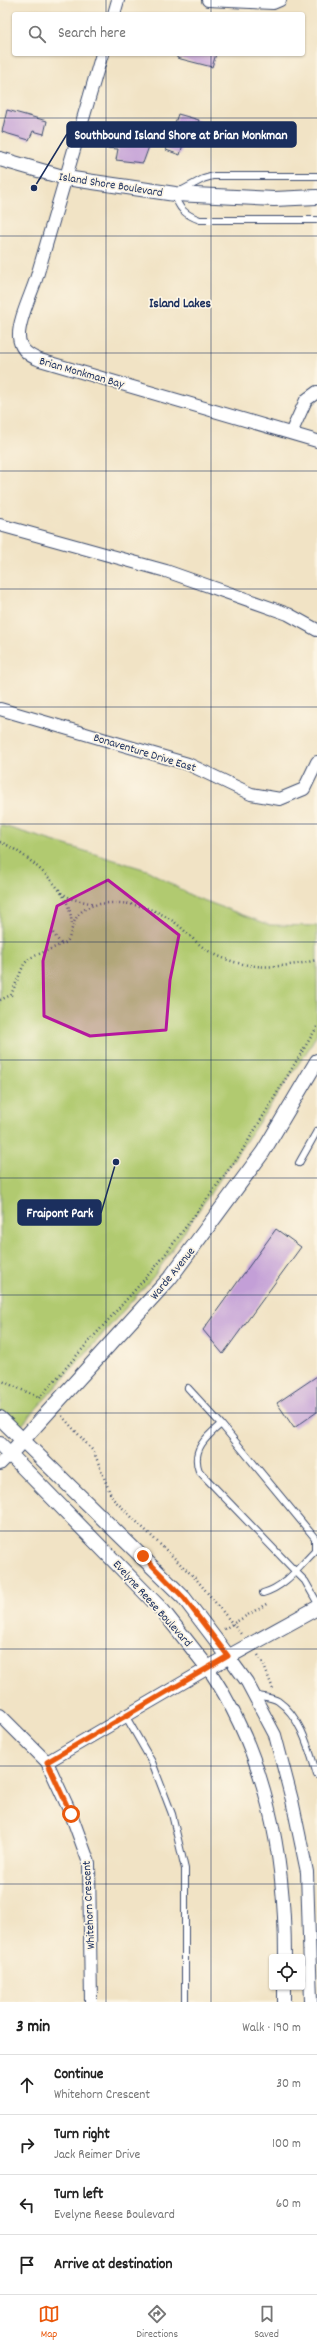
<!DOCTYPE html>
<meta charset="utf-8">
<style>
:root{--surface:#fff;--page:#f6f6f6;--text:#222;--muted:#767676;--line:#e0e0e0;--accent:#ea580c}
body{margin:0;font-family:Dekko,sans-serif;background:var(--page);color:var(--text)}
.controls{position:absolute;right:12px;bottom:12px;display:grid;overflow:hidden;border-radius:4px;box-shadow:0 1px 3px #0004}
.controls button{width:36px;height:36px;display:grid;place-items:center;padding:0;border:0;border-bottom:1px solid var(--line);background:var(--surface);color:var(--text);font:20px sans-serif}
.stop{position:absolute;width:12px;height:12px;margin:-9px;border:3px solid #ea580c;border-radius:50%;background:#fff}
.stop.end{background:#ea580c;border-color:#fff;box-shadow:0 1px 4px #0008}
.list{margin:0;padding:0;list-style:none}
h2{display:flex;justify-content:space-between;align-items:center;height:52px;margin:0;padding:0 16px;font-size:17px}
h2 small{font-size:13px;font-weight:400;color:var(--muted)}
.list li{display:grid;grid-template-columns:26px 1fr auto;gap:12px;align-items:center;box-sizing:border-box;height:60px;padding:0 16px;border-top:1px solid var(--line)}
.list b{display:block;font-size:15px;white-space:nowrap}
.list p{margin:0;font-size:13px;white-space:nowrap;color:var(--muted)}
.list em{font-size:13px;font-style:normal;color:var(--muted)}
.icon{flex:none;width:22px;height:22px;fill:none;stroke:currentColor;stroke-width:2;stroke-linecap:round;stroke-linejoin:round}
.map{position:relative;flex:none;width:317px;height:2002px;overflow:hidden}
.search{position:absolute;background:var(--surface);box-shadow:0 1px 3px #0004;left:12px;right:12px;top:12px;height:44px;display:flex;align-items:center;gap:10px;box-sizing:border-box;padding:0 14px;border-radius:4px;color:var(--muted);font-size:15px}
.sheet{height:292px;background:var(--surface)}
nav{display:flex;justify-content:space-around;align-items:center;box-sizing:border-box;height:56px;border-top:1px solid var(--line);background:var(--surface);font-size:11px;color:var(--muted)}
nav a{display:grid;justify-items:center;gap:2px}
nav .on{color:var(--accent)}
.map>svg:first-child{display:block}
</style>
<div class="map">
<svg width="317" height="2002" viewBox="0 0 317 2002">
<rect width="100%" height="100%" fill="#fcf5e5"/>
<filter id="ink" filterUnits="userSpaceOnUse"><feTurbulence type="fractalNoise" baseFrequency=".025" numOctaves="2"/><feDisplacementMap in="SourceGraphic" scale="8" xChannelSelector="R" yChannelSelector="G"/><feConvolveMatrix kernelMatrix="1 2 1 2 8 2 1 2 1" color-interpolation-filters="sRGB"/></filter>
<filter id="wash" filterUnits="userSpaceOnUse"><feTurbulence type="fractalNoise" baseFrequency=".012" numOctaves="4" result="noise"/><feDisplacementMap in="SourceGraphic" scale="16" xChannelSelector="R" yChannelSelector="G"/><feGaussianBlur stdDeviation="0.9" result="paint"/><feColorMatrix in="noise" values="0 0 0 0 0 0 0 0 0 0 0 0 0 0 0 0 0 1.4 0 .05"/><feComposite in="paint" operator="in"/></filter>
<g filter="url(#wash)">
<rect width="100%" height="100%" fill="#f1e3c5"/>
<path fill="#b1ca6f" stroke="#667c66" d="M0 825 147 870 192 896 270 925 317 926V1033L310 1047 154 1276 13 1435 0 1421Z"/>
<g id="blocks">
<path fill="#c39fd7" d="M177 54H216L212 67 177 58Z
M7 110 47 121 44 134 33 131 29 140 2 132Z
M178 114 199 120 191 146 183 144 180 155 166 150Z
M107 135 151 141 143 163 116 160 118 149 105 148Z
M276 1229 301 1247 223 1354 203 1330Z
M317 1376V1412L294 1428 277 1403Z"/>
</g>
</g>
<g filter="url(#ink)">
<use href="#blocks" fill-opacity="0" stroke="#3b4a6d" stroke-width="1"/>
<g fill="none" stroke-linecap="round" stroke-linejoin="round">
<g stroke="#3b4a6d" stroke-width="8">
<path id="service" d="M317 176H213L203 179 175 194C178 209 186 215 200 220H317
M299 1163 317 1131
M188 1388 221 1424
M263 1593C285 1587 299 1567 315 1551V1538L221 1424C206 1437 191 1450 199 1471L295 1571 305 1581 317 1602
M254 1695C261 1697 272 1697 278 1701 301 1717 309 1749 317 1775
M125 1715 152 1762 172 1814 185 1869V2002"/>
</g>
<g stroke="#3b4a6d" stroke-width="14">
<path id="minor" d="M208 0 273 3 280 0
M114 14 118 0
M102 54C81 128 59 202 37 276 32 293 18 320 19 337 20 350 29 356 40 360L317 441
M291 433 306 400 317 392
M0 525 166 571 288 614 317 630
M0 709 188 764 251 794 280 799 304 789 317 762
M0 1464 10 1454
M228 1656 247 1682 275 1735 292 1800 307 1872 311 2002
M0 1715 47 1762 71 1814 89 1863 91 2002
M47 1762 208 1668C266 1755 285 1853 285 1957
M284 2002V1987"/>
</g>
<g stroke="#3b4a6d" stroke-width="16">
<path id="tertiary" d="M0 159 66 178 175 194 274 199 317 197
M0 1418 184 1598 228 1656
M0 1444 163 1611 208 1668 317 1608
M10 1454 170 1278 263 1152 317 1061"/>
</g>
<path stroke="#3b4a6d" stroke-width="2.5" stroke-dasharray="1 3" stroke-linecap="butt" d="M0 842C20 849 57 881 66 901 70 908 71 917 72 925
M61 893 72 899 94 904
M53 933 62 945
M0 1000 11 995 24 964 30 958 67 942C72 933 72 922 79 914 88 905 97 904 109 903 132 902 154 908 173 921 188 932 198 947 216 955 250 971 281 968 317 960
M0 1380 40 1398
M39 1398 158 1264 239 1156 317 1027
M62 1416 94 1452 112 1498 197 1580 241 1634
M224 1629 268 1603
M258 1655 263 1663 273 1689"/>
<use href="#service" stroke="#fff" stroke-width="6"/>
<use href="#minor" stroke="#fff" stroke-width="12"/>
<use href="#tertiary" stroke="#fff" stroke-width="14"/>
</g>
</g>
<g fill="none" stroke-linecap="round" stroke-linejoin="round" filter="url(#ink)">
<path stroke="#ea580c" stroke-width="5" d="M71 1814 47 1762 228 1656 184 1598 143 1556"/>
</g>
<path fill="#b5179e" fill-opacity="0.2" stroke="#b5179e" stroke-width="3" stroke-linejoin="round" d="M108 880 179 935 170 980 166 1030 90 1036 44 1016 43 961 57 906Z"/>
<path fill="none" stroke="#1b2f5e" stroke-width="1" stroke-opacity="0.55" d="M106 0V14M211 0V14M106 54V2002M211 54V2002M0 118H317M0 236H317M0 353H317M0 471H317M0 589H317M0 707H317M0 824H317M0 942H317M0 1060H317M0 1178H317M0 1295H317M0 1413H317M0 1531H317M0 1649H317M0 1766H317M0 1884H317"/>
<g text-anchor="middle" stroke-width="3.5" stroke-linejoin="round" paint-order="stroke">
<g font-size="12" fill="#1b2f5e" stroke="#fcf5e5">
<text transform="translate(111 184) rotate(9)" y="4">Island Shore Boulevard</text>
<text transform="translate(82 372) rotate(16)" y="4">Brian Monkman Bay</text>
<text transform="translate(145 752) rotate(17)" y="4">Bonaventure Drive East</text>
<text transform="translate(172 1273) rotate(-51)" y="4">Warde Avenue</text>
<text transform="translate(153 1603) rotate(48)" y="4">Evelyne Reese Boulevard</text>
<text transform="translate(88 1905) rotate(-93)" y="4">Whitehorn Crescent</text>
</g>
<g font-size="13" font-weight="bold" fill="#1b2f5e" stroke="#fcf5e5">
<text x="180" y="307">Island Lakes</text>
</g>
</g>
<path fill="none" stroke="#1b2f5e" stroke-width="1.5" d="M34 188L67 134M116 1162L101 1213"/>
<g fill="#1b2f5e" stroke="#fcf5e5" stroke-width="1.5">
<circle cx="34" cy="188" r="4"/>
<circle cx="116" cy="1162" r="4"/>
</g>
<g fill="#1b2f5e" stroke="#1b2f5e" stroke-width="1.5">
<rect x="67" y="122" width="229" height="25" rx="4"/>
<rect x="18" y="1200" width="83" height="25" rx="4"/>
</g>
<g font-size="13" text-anchor="middle" font-weight="bold" fill="#fff">
<text x="181" y="139">Southbound Island Shore at Brian Monkman</text>
<text x="60" y="1217">Fraipont Park</text>
</g>
</svg>
<div class="controls">
<button><svg class="icon" aria-label="locate" viewBox="0 0 24 24"><circle cx="12" cy="12" r="6"/><path d="M12 2v4M12 18v4M2 12h4M18 12h4"/></svg></button>
</div>
<div class="stop" style="left:71px;top:1814px"></div>
<div class="stop end" style="left:143px;top:1556px"></div>
<div class="search"><svg class="icon" aria-label="search" viewBox="0 0 24 24"><circle cx="10" cy="10" r="6"/><path d="M15 15l6 6"/></svg>Search here</div>
</div>
<section class="sheet">
<h2>3 min<small>Walk · 190 m</small></h2>
<ul class="list">
<li><svg class="icon" aria-label="ahead" viewBox="0 0 24 24"><path d="M12 20V5M6 11l6-6 6 6"/></svg><div><b>Continue</b><p>Whitehorn Crescent</p></div><em>30 m</em></li>
<li><svg class="icon" aria-label="right" viewBox="0 0 24 24"><path d="M7 20v-9h11M14 6l5 5-5 5"/></svg><div><b>Turn right</b><p>Jack Reimer Drive</p></div><em>100 m</em></li>
<li><svg class="icon" aria-label="left" viewBox="0 0 24 24"><path d="M17 20v-9H6M10 6l-5 5 5 5"/></svg><div><b>Turn left</b><p>Evelyne Reese Boulevard</p></div><em>60 m</em></li>
<li><svg class="icon" aria-label="arrive" viewBox="0 0 24 24"><path d="M6 21V4h12l-3 4 3 4H6"/></svg><div><b>Arrive at destination</b></div></li>
</ul>
</section>
<nav>
<a class="on"><svg class="icon" aria-label="map" viewBox="0 0 24 24"><path d="M3 6l6-2 6 2 6-2v14l-6 2-6-2-6 2zM9 4v14M15 6v14"/></svg>Map</a>
<a><svg class="icon" aria-label="directions" viewBox="0 0 24 24"><path d="M12 3l9 9-9 9-9-9zM9 14v-3h6M13 9l2 2-2 2"/></svg>Directions</a>
<a><svg class="icon" aria-label="saved" viewBox="0 0 24 24"><path d="M7 4h10v16l-5-4-5 4z"/></svg>Saved</a>
</nav>
